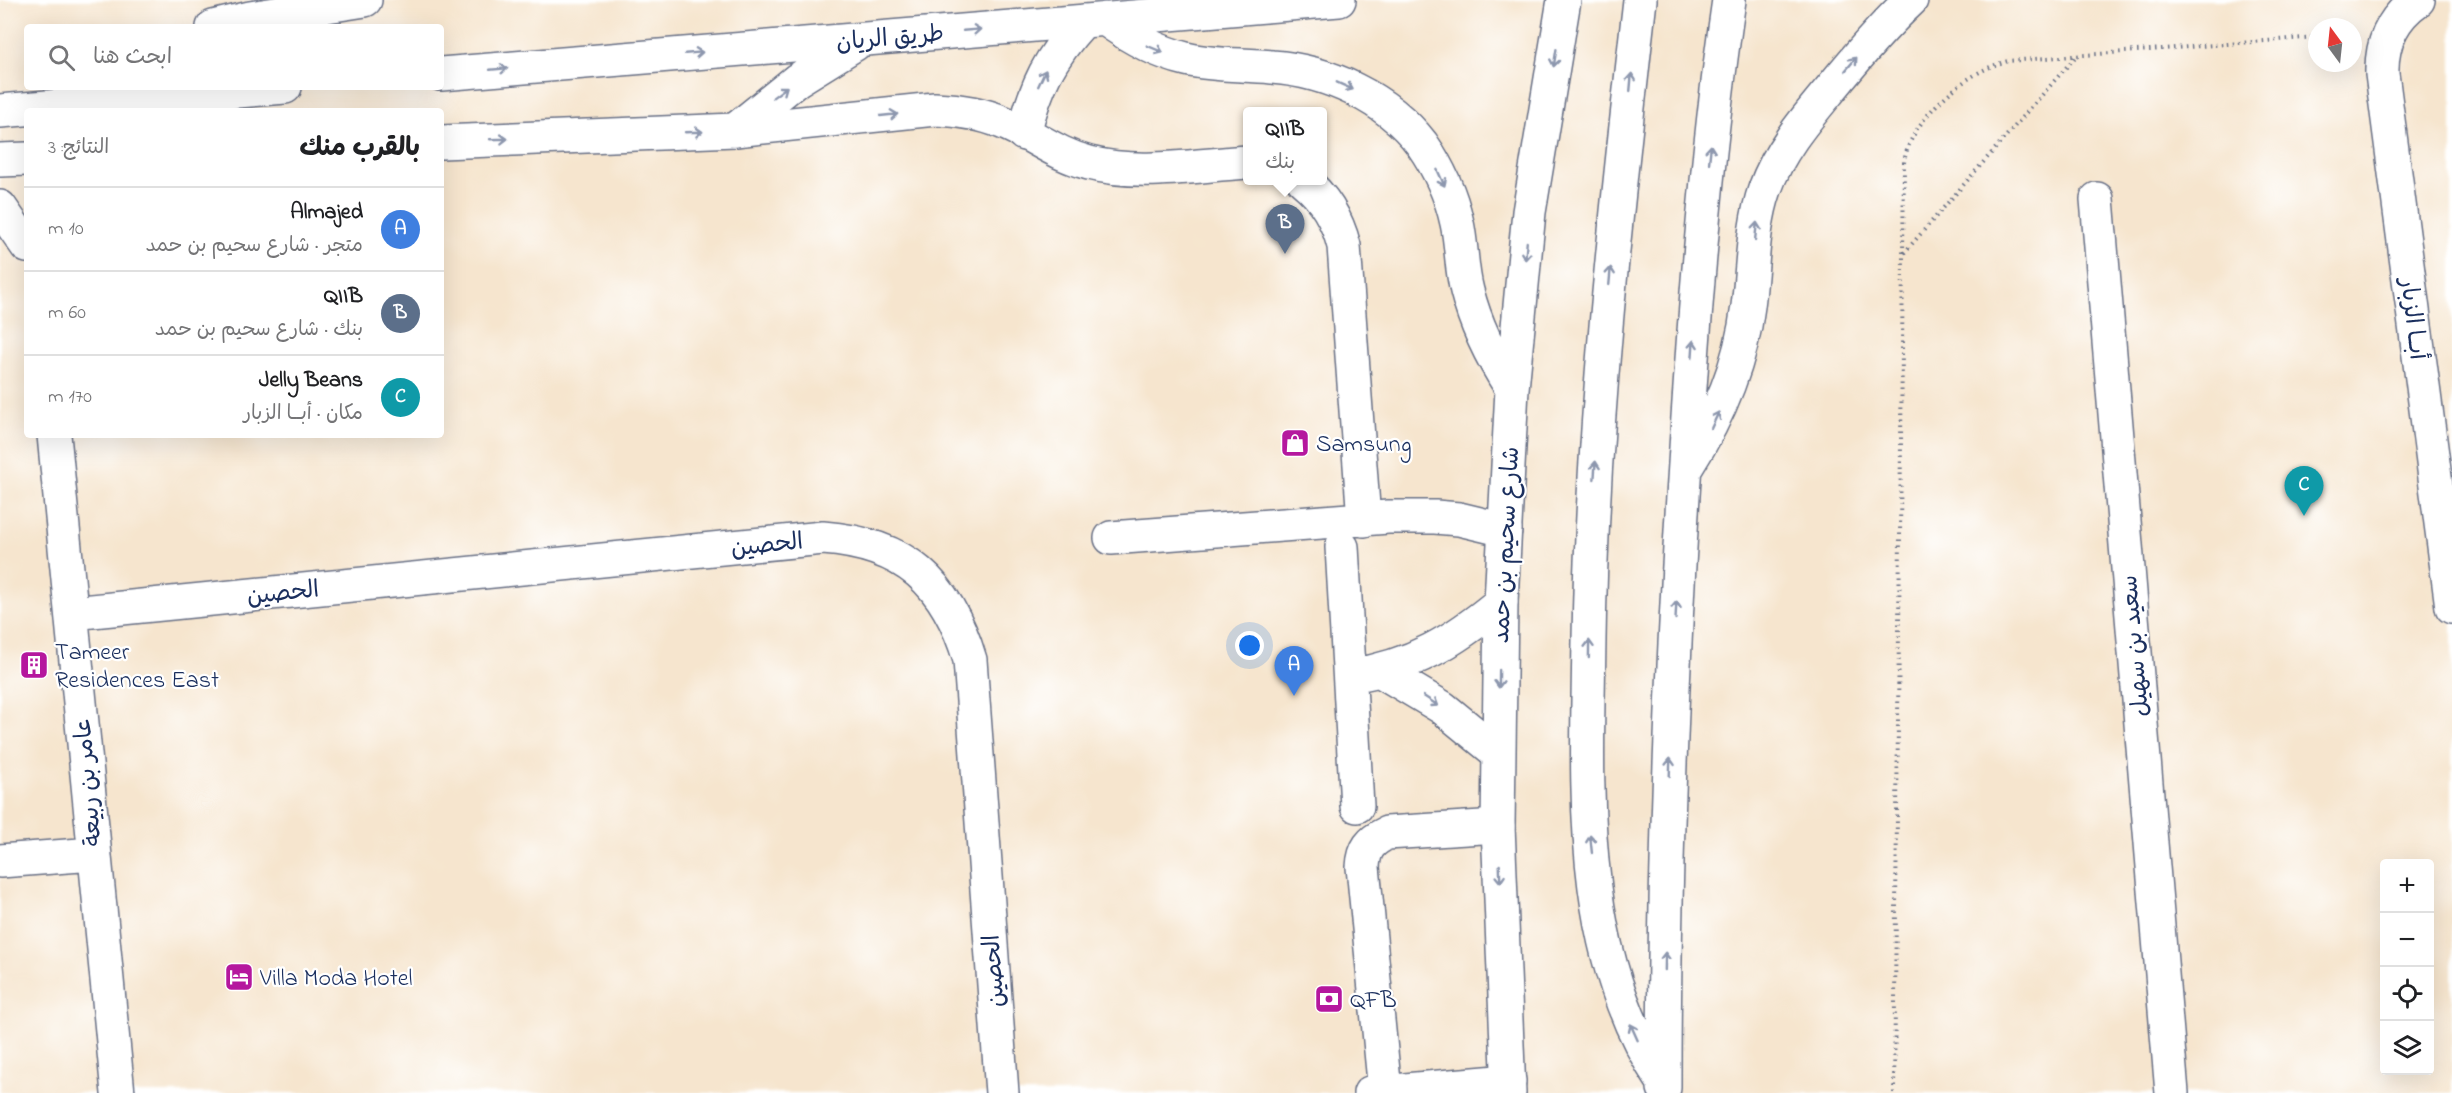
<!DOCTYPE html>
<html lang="ar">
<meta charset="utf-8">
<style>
:root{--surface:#fff;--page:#f6f6f6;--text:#202124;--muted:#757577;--line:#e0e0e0;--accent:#b5179e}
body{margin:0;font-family:"Indie Flower","Playpen Sans Arabic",sans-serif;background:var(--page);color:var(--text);direction:rtl}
.controls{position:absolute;right:18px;bottom:18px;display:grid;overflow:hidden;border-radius:6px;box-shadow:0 6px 24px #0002}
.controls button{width:54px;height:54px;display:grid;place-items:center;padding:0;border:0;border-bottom:2px solid var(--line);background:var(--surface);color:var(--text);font:30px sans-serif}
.compass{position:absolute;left:2308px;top:18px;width:54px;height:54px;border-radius:50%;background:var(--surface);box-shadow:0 6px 24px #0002;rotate:345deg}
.you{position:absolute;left:1250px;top:646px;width:21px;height:21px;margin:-15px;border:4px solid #fff;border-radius:50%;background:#1a73e8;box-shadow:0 0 0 9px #1a73e833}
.badge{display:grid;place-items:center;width:39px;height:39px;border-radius:50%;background:var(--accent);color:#fff;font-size:20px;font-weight:700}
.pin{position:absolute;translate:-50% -50px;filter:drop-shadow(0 2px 3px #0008)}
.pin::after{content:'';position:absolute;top:32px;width:21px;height:18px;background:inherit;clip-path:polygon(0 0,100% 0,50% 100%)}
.popup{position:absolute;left:1243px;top:107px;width:84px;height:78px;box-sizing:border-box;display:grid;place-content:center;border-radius:6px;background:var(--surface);filter:drop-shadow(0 2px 4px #0005);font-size:20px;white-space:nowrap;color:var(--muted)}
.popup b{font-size:22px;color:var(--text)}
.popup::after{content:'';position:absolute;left:50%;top:100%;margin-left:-12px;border:12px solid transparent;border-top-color:var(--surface)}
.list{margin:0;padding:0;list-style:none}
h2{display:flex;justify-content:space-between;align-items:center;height:78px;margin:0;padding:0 24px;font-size:26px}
h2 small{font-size:20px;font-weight:400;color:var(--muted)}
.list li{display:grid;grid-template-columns:39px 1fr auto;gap:18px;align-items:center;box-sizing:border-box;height:84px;padding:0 24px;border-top:2px solid var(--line)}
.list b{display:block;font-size:22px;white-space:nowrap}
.list p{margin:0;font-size:20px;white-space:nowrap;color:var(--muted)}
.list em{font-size:20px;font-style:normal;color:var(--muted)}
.icon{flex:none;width:33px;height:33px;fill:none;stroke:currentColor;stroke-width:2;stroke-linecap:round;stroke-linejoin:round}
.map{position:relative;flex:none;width:2452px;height:1093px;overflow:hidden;direction:ltr}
.search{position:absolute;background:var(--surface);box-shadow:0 6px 24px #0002;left:24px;top:24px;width:420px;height:66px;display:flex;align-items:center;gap:15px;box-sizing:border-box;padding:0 21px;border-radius:6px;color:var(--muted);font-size:22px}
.panel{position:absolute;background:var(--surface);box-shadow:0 6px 24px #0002;left:24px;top:108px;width:420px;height:330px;border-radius:6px;direction:rtl}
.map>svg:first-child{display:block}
</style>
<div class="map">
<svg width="2452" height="1093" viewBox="0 0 2452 1093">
<rect width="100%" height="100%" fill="#fff"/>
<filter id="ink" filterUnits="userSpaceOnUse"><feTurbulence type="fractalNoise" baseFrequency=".0167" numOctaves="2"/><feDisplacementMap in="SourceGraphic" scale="12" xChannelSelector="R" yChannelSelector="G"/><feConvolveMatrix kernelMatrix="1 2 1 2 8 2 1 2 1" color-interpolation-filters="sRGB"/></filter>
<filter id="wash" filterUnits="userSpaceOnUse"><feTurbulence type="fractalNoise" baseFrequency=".008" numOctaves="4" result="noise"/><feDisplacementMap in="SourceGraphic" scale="24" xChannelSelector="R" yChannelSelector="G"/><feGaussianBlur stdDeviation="1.35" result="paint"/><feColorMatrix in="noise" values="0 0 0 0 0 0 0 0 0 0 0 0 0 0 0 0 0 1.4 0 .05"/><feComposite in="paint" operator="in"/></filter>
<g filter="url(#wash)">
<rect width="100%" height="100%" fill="#f6e5ce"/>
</g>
<g filter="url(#ink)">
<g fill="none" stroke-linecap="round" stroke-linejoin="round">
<g stroke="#686f85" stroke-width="36">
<path id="minor" d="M2418 0C2392 18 2381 43 2382 74L2452 607
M441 142 735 130 935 109C958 110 981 113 1002 122 1032 134 1055 154 1089 163 1140 176 1195 165 1248 162
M0 160 27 159
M1303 180C1325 198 1337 219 1344 246L1364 520
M2097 199 2172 1093
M0 207 27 246
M54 435 118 1093
M1111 538 1388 517H1435L1459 519 1505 530
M1342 547 1357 806
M72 613 823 538C905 544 947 582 970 660L1002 1093
M1381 671 1443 708 1498 753
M1350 676C1413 666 1453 642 1501 602
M0 861 94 854
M1385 1092 1363 867C1364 849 1370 841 1387 833L1498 826
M1370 1093 1509 1081"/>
</g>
<g stroke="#686f85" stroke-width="36">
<path id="highway" d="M1640 0C1616 212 1592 425 1589 639 1587 788 1576 954 1664 1083
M1105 19C1130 37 1156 52 1186 59 1215 66 1243 64 1272 67 1328 71 1387 98 1422 144 1438 167 1451 195 1457 223 1462 245 1461 269 1467 291 1476 327 1492 358 1512 389
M213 27 250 18 365 0
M441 74 1339 0
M0 111 285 87
M735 130 797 80 855 44
M1024 134C1035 87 1050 57 1083 21
M1687 466C1719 416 1741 365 1748 306 1753 268 1752 226 1765 189 1778 152 1804 121 1829 91 1855 59 1881 28 1911 0
M1664 1088C1664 890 1671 693 1683 496 1693 331 1705 164 1729 0
M1509 1093 1498 826 1501 602 1512 389 1529 212 1564 0"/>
</g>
<path stroke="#686f85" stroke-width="4" stroke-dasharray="1.5 4.5" stroke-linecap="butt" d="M1904 253 2077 55
M1894 1093 1904 163C1909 120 1967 70 2008 61L2317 37"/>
<use href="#minor" stroke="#fff" stroke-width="33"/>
<use href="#highway" stroke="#fff" stroke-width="33"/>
</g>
<defs><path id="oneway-shaft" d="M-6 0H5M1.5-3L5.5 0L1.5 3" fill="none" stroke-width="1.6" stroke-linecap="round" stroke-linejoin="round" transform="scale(1.5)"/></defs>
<g stroke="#8d97ae">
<use href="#oneway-shaft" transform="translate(972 30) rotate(-5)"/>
<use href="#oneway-shaft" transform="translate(1155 49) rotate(23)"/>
<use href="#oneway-shaft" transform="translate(694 53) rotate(-5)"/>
<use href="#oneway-shaft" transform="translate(1555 58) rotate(99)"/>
<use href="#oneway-shaft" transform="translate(1851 64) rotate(-50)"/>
<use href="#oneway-shaft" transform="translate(499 69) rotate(-5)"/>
<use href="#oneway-shaft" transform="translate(1042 78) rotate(-65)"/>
<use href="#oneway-shaft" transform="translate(1631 82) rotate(-85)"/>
<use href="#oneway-shaft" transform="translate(1345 86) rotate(24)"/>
<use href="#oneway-shaft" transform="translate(780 92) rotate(-37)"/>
<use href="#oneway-shaft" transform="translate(889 115) rotate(-6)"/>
<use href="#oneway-shaft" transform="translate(694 132) rotate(-2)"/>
<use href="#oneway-shaft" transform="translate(499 139) rotate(-2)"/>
<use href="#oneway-shaft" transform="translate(1710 154) rotate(-84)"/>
<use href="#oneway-shaft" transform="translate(1441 178) rotate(66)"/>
<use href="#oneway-shaft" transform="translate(1756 231) rotate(-84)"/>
<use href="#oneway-shaft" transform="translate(1526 251) rotate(95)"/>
<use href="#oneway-shaft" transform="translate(1610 276) rotate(-85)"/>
<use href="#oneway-shaft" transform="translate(1693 349) rotate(-86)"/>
<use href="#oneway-shaft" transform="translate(1715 420) rotate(-65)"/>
<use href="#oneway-shaft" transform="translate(1595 470) rotate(-86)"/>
<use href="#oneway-shaft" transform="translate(1676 610) rotate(-87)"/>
<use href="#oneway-shaft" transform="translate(1589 649) rotate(-89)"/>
<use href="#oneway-shaft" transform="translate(1499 679) rotate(91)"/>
<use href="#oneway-shaft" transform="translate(1431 701) rotate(33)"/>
<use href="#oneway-shaft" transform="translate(1670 767) rotate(-88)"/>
<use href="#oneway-shaft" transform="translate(1591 844) rotate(-96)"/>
<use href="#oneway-shaft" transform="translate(1500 874) rotate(88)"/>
<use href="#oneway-shaft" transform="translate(1665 961) rotate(-89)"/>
<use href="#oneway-shaft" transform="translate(1634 1032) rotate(-114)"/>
</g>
</g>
<defs>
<g id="shop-square" transform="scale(1.5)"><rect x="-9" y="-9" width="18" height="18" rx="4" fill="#b5179e" stroke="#fff"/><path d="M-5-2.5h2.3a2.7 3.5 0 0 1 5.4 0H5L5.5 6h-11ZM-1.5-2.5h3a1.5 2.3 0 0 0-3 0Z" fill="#fff"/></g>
<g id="building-square" transform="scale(1.5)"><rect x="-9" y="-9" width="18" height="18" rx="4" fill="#b5179e" stroke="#fff"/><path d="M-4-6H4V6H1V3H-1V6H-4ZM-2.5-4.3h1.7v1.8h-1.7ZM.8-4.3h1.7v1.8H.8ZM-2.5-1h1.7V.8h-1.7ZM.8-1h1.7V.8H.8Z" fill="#fff"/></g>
<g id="hotel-square" transform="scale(1.5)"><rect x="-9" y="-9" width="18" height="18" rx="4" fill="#b5179e" stroke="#fff"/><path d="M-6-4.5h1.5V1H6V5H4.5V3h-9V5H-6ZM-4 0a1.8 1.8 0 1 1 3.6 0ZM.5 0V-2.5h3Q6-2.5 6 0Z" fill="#fff"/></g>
<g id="bank-square" transform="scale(1.5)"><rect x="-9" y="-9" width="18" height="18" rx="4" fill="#b5179e" stroke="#fff"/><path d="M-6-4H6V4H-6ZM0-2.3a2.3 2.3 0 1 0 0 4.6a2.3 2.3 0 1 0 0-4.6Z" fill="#fff"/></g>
</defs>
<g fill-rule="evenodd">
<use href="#shop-square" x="1295" y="443"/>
<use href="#building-square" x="34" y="665"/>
<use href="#hotel-square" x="239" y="977"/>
<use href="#bank-square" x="1329" y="999"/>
</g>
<g text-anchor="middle" stroke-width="4.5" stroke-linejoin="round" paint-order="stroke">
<g font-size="24" fill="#1b2f5e" stroke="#fff">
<text transform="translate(890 37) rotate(-5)" y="8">طريق الريان</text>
<text transform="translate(2414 319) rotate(83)" y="8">أبــا الزبار</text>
<text transform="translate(767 544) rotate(-6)" y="8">الحصين</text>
<text transform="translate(1505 545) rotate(-87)" y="8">شارع سحيم بن حمد</text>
<text transform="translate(283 592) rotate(-6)" y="8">الحصين</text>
<text transform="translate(2134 646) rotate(-95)" y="8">سعيد بن سهيل</text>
<text transform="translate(87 782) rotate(-95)" y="8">عامر بن ربيعة</text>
<text transform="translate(993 971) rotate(-94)" y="8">الحصين</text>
</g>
<g font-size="24" fill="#1b2f5e" stroke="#fff" text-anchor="start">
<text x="1316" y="451">Samsung</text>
<text x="55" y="659">Tameer<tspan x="55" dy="28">Residences East</tspan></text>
<text x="260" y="985">Villa Moda Hotel</text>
<text x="1350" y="1007">QFB</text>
</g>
</g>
</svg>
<div class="controls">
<button>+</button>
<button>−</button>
<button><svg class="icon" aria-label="locate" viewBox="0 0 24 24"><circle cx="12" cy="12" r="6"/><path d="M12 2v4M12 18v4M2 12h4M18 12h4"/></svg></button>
<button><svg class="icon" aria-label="layers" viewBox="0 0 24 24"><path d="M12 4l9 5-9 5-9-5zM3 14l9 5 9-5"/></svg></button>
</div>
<svg class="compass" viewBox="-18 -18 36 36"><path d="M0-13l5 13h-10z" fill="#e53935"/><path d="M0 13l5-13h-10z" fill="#757577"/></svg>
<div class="you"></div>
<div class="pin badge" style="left:1294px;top:696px;background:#3f7fe0">A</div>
<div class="pin badge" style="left:1285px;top:254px;background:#5c6f8a">B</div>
<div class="popup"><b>QIIB</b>بنك</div>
<div class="pin badge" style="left:2304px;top:516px;background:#0f9aa8">C</div>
<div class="search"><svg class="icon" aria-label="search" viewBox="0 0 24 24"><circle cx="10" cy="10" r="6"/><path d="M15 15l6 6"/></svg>ابحث هنا</div>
<section class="panel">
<h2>بالقرب منك<small>النتائج: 3</small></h2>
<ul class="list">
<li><span class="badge" style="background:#3f7fe0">A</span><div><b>Almajed</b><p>متجر · شارع سحيم بن حمد</p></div><em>10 m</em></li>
<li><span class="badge" style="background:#5c6f8a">B</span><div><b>QIIB</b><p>بنك · شارع سحيم بن حمد</p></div><em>60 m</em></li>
<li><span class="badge" style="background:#0f9aa8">C</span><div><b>Jelly Beans</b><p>مكان · أبــا الزبار</p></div><em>170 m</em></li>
</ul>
</section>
</div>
